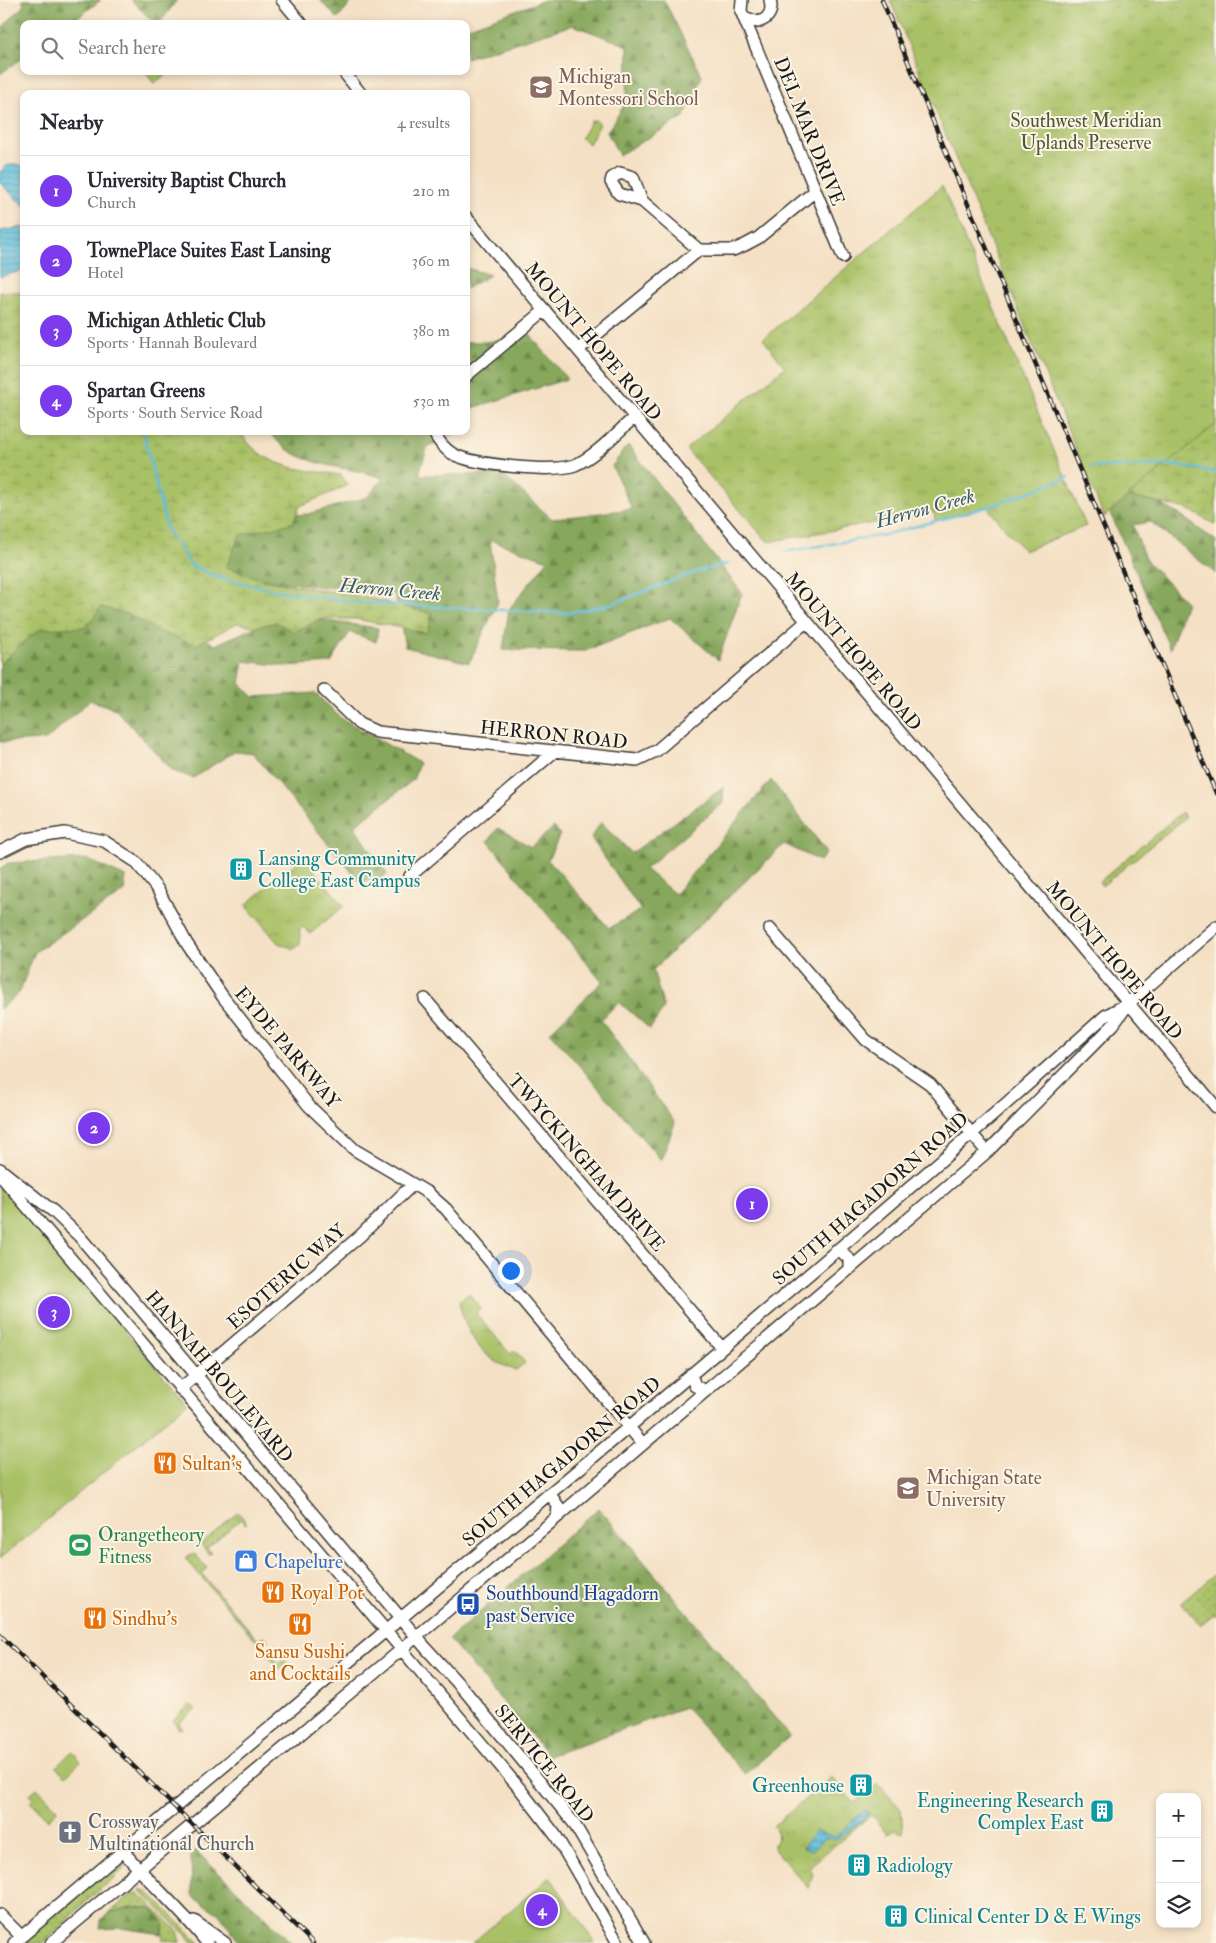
<!DOCTYPE html>
<meta charset="utf-8">
<style>
:root{--surface:#fff;--page:#f2f2f3;--text:#2b2b33;--muted:#7c7c81;--line:#e1e1e2;--accent:#7c3aed}
body{margin:0;font-family:"IM FELL Double Pica",serif;background:var(--page);color:var(--text)}
.controls{position:absolute;right:15px;bottom:15px;display:grid;overflow:hidden;border-radius:10px;box-shadow:0 2px 8px #0003}
.controls button{width:45px;height:45px;display:grid;place-items:center;padding:0;border:0;border-bottom:1px solid var(--line);background:var(--surface);color:var(--text);font:25px sans-serif}
.you{position:absolute;left:510px;top:1270px;width:18px;height:18px;margin:-12px;border:4px solid #fff;border-radius:50%;background:#1a73e8;box-shadow:0 0 0 8px #1a73e833}
.badge{display:grid;place-items:center;width:32px;height:32px;border-radius:50%;background:var(--accent);color:#fff;font-size:16px;font-weight:700}
.pin{position:absolute;translate:-50% -50%;border:2px solid #fff;box-shadow:0 1px 5px #0006}
.list{margin:0;padding:0;list-style:none}
h2{display:flex;justify-content:space-between;align-items:center;height:65px;margin:0;padding:0 20px;font-size:21px}
h2 small{font-size:16px;font-weight:400;color:var(--muted)}
.list li{display:grid;grid-template-columns:32px 1fr auto;gap:15px;align-items:center;box-sizing:border-box;height:70px;padding:0 20px;border-top:1px solid var(--line)}
.list b{display:block;font-size:19px;white-space:nowrap}
.list p{margin:0;font-size:16px;white-space:nowrap;color:var(--muted)}
.list em{font-size:16px;font-style:normal;color:var(--muted)}
.icon{flex:none;width:28px;height:28px;fill:none;stroke:currentColor;stroke-width:2;stroke-linecap:round;stroke-linejoin:round}
.map{position:relative;flex:none;width:1216px;height:1943px;overflow:hidden}
.search{position:absolute;background:var(--surface);box-shadow:0 2px 8px #0003;left:20px;top:20px;width:450px;height:55px;display:flex;align-items:center;gap:12px;box-sizing:border-box;padding:0 18px;border-radius:10px;color:var(--muted);font-size:19px}
.panel{position:absolute;background:var(--surface);box-shadow:0 2px 8px #0003;left:20px;top:90px;width:450px;height:345px;border-radius:10px}
.map>svg:first-child{display:block}
</style>
<div class="map">
<svg width="1216" height="1943" viewBox="0 0 1216 1943">
<defs>
<pattern id="grass-dots" width="8" height="8" patternUnits="userSpaceOnUse" patternTransform="scale(1.25)"><rect width="8" height="8" fill="#a9c166"/><path d="M2 2h.1M6 6h.1" fill="none" stroke="#91a558" stroke-width="1.8" stroke-linecap="round"/></pattern>
<pattern id="forest-firs" width="22" height="20" patternUnits="userSpaceOnUse" patternTransform="scale(1.25)"><rect width="22" height="20" fill="#86a75b"/><path d="M5 1l3.5 6h-7zM16 11l3.5 6h-7z" fill="#6d874a"/></pattern>
<pattern id="wetland-marsh" width="20" height="14" patternUnits="userSpaceOnUse" patternTransform="scale(1.25)"><rect width="20" height="14" fill="#a9c166"/><path d="M1 5h8M5 5V1M11 12h8M15 12V8" fill="none" stroke="#91a558"/></pattern>
<pattern id="park-tufts" width="24" height="20" patternUnits="userSpaceOnUse" patternTransform="scale(1.25)"><rect width="24" height="20" fill="#a9c166"/><path d="M3 7l-1-3M5 7V3M7 7l1-3M15 17l-1-3M17 17v-4M19 17l1-3" fill="none" stroke="#91a558"/></pattern>
<pattern id="water-rules" width="6" height="5" patternUnits="userSpaceOnUse" patternTransform="scale(1.25)"><rect width="6" height="5" fill="#5ebedc"/><path d="M0 2.5h6" fill="none" stroke="#4d9ab2"/></pattern>
</defs>
<rect width="100%" height="100%" fill="#fcf5e5"/>
<filter id="ink" filterUnits="userSpaceOnUse"><feTurbulence type="fractalNoise" baseFrequency=".02" numOctaves="2"/><feDisplacementMap in="SourceGraphic" scale="10" xChannelSelector="R" yChannelSelector="G"/><feConvolveMatrix kernelMatrix="1 2 1 2 8 2 1 2 1" color-interpolation-filters="sRGB"/></filter>
<filter id="wash" filterUnits="userSpaceOnUse"><feTurbulence type="fractalNoise" baseFrequency=".0096" numOctaves="4" result="noise"/><feDisplacementMap in="SourceGraphic" scale="20" xChannelSelector="R" yChannelSelector="G"/><feGaussianBlur stdDeviation="1.12" result="paint"/><feColorMatrix in="noise" values="0 0 0 0 0 0 0 0 0 0 0 0 0 0 0 0 0 1.4 0 .05"/><feComposite in="paint" operator="in"/></filter>
<g filter="url(#wash)">
<rect width="100%" height="100%" fill="#f4e0c4"/>
<path fill="url(#grass-dots)" stroke="#626e41" d="M1182 812 1185 818 1102 886 1099 882Z
M238 1512 247 1523 245 1524 241 1519 207 1548 211 1553 209 1555 201 1544Z
M191 1554 196 1555 207 1568 202 1574 258 1640 264 1636 268 1639 263 1645 278 1663 284 1659 287 1662 280 1669 185 1558Z
M1216 1573V1616L1214 1614 1200 1625 1181 1603Z
M190 1705 196 1709 179 1723 183 1729 178 1728 173 1720Z
M123 1862 127 1866 124 1869 81 1906 60 1929 43 1943H23L104 1873Z
M139 1889 148 1892 200 1943H194Z
M133 1893H138L178 1931 181 1943 163 1940 164 1923 152 1908 131 1907 109 1913Z"/>
<path fill="url(#forest-firs)" stroke="#51623c" d="M22 0H101L69 24H24V57L0 74V30L24 5Z
M131 0H177L159 24H155Z
M320 0H353L338 19Z
M545 0H664L702 76 684 117 619 155 607 132 627 101 628 46 573 25 466 58V28Z
M466 268H467L490 275 466 289Z
M530 335 567 379 466 410V342H485Z
M24 431 237 519 308 514 368 497 383 478C347 465 291 468 270 431H457V433L427 448 419 475 502 474 552 519 632 509 612 466 628 445 742 593 718 660 670 618 585 651 503 650 509 609 548 560 490 540 498 602 469 663 405 647 395 595 214 574 141 598 215 645 283 615 378 628 376 642 350 632 331 663 284 666 244 661 240 683 254 697 315 693 341 718 419 763 413 780 354 826 387 874 377 883 358 880 253 753 235 751 193 778 173 771 115 709 90 700 46 740 0 742V640Z
M1124 483 1180 515 1216 541V574L1151 522 1133 525 1145 559 1186 602 1170 649 1105 501Z
M771 780 827 852 820 861 784 844 653 970 664 1008 650 1029 619 1002 601 1020 675 1123 661 1160 550 1032 602 982 488 841 498 828 531 847 554 827 560 834 548 860 609 928 641 910 591 838 601 822 632 853 724 787 723 803 645 869 675 894Z
M86 859 126 877 124 892 35 952 19 993 0 1009V869L8 863Z
M599 1508 790 1736 745 1774 685 1707 549 1756 449 1639Z
M195 1850 292 1943 239 1942 219 1914 196 1899 192 1894 191 1856Z
M131 1907 152 1908 164 1923 162 1934 121 1928 100 1929V1921L109 1913Z"/>
<path fill="url(#wetland-marsh)" stroke="#626e41" d="M1216 269V525L1187 509 1111 493Z
M0 292H20L24 295V431H240C262 469 301 469 341 475L349 485 300 506 293 523 240 535 226 567 263 580 366 597 432 614 427 633 356 619H320L294 632 276 622 257 627 237 623 196 645 158 631 130 615 101 607 86 627 41 629 28 638 0 664Z"/>
<path fill="url(#park-tufts)" stroke="#626e41" d="M890 0H1216V424L1104 517Z
M595 120 600 124 589 144 581 138 591 121Z
M942 186 1086 526 1024 551 987 507 935 521 934 512 768 542 686 449 785 367 763 339Z
M303 857 344 906 310 934 303 927 299 930 301 936 300 945 294 949 278 943 246 905Z
M469 1293 481 1309 476 1313 510 1354 515 1350 525 1363 516 1370C483 1362 465 1333 459 1301Z
M832 1777 854 1803 878 1784 901 1809 903 1833 895 1830 887 1834 871 1815 809 1867 813 1873 809 1889 772 1846 777 1842C778 1835 778 1831 773 1826Z
M37 1788 58 1809 48 1820 30 1802 34 1798 30 1794Z"/>
<path fill="#a9c166" stroke="#626e41" d="M145 71H171L154 84Z
M0 1184 187 1403 0 1559Z
M72 1751 81 1761 66 1776 56 1767Z
M550 1877 595 1943H472Z"/>
<path fill="url(#water-rules)" stroke="#3d6d7c" d="M16 164 24 166V206L0 183V172L6 166Z
M24 227V270L0 277V231Z
M864 1810 869 1812 865 1818 835 1840 825 1838 811 1851 803 1848 815 1831 835 1837Z"/>
<g fill="none" stroke-linecap="round" stroke-linejoin="round">
<path stroke="#5ebedc" stroke-width="2.5" d="M143 431 167 530 191 565 216 577 280 591 359 603 567 613 611 604 698 571 727 564
M1091 467 1173 465 1216 472
M784 552 884 535 994 505 1069 477"/>
</g>
</g>
<g filter="url(#ink)">
<g fill="none" stroke-linecap="round" stroke-linejoin="round">
<g stroke="#3c3935" stroke-width="14">
<path id="minor" d="M282 0 302 24
M742 0 741 11 843 257
M746 18 758 22C769 19 773 11 770 0
M343 71 361 94
M642 201 633 177 620 173 612 178 611 182 619 194 642 201 699 250
M466 217 1216 1107
M579 349 699 250H733L745 245 758 238 815 191
M466 376 545 310
M433 431C438 441 444 449 453 454 474 465 553 473 575 465 597 455 617 432 635 417
M324 690 359 724 377 732 637 760 656 751 807 621
M0 852 26 839 65 833 104 841 136 862 158 890 187 944 223 997 309 1106 355 1150 428 1193 446 1209 643 1444
M410 876 555 751
M770 929 866 1040 930 1084 987 1152
M425 999 722 1348
M0 1169 54 1212 80 1237 425 1647 465 1691 573 1822 644 1943
M0 1175 520 1789 556 1836 618 1943
M836 1250 843 1253 849 1259V1269
M691 1374 695 1386 706 1391
M180 1389 360 1236 412 1185
M550 1494 558 1506 557 1517
M124 1852C150 1884 182 1910 207 1943
M0 1915 22 1937
M194 1921 225 1943
M14 1943C378 1634 749 1334 1105 1016L1127 1004
M51 1943 389 1660 987 1152 1113 1025 1129 1003 1216 927"/>
</g>
<use href="#minor" stroke="#fff" stroke-width="11"/>
<g stroke="#1c1c1c" stroke-width="4.5">
<path id="rail" d="M882 0 1216 793
M0 1635 313 1943"/>
</g>
<use href="#rail" stroke="#fcf5e5" stroke-width="2.5" stroke-dasharray="8" stroke-linecap="butt"/>
</g>
</g>
<defs>
<g id="school-square" transform="scale(1.25)"><rect x="-9" y="-9" width="18" height="18" rx="4" fill="#8d6e63" stroke="#fcf5e5"/><path d="M0-5L7-2L0 1L-7-2ZM-4 1L0 2.5L4 1V4Q0 6-4 4Z" fill="#fff"/></g>
<g id="building-square" transform="scale(1.25)"><rect x="-9" y="-9" width="18" height="18" rx="4" fill="#0f9aa8" stroke="#fcf5e5"/><path d="M-4-6H4V6H1V3H-1V6H-4ZM-2.5-4.3h1.7v1.8h-1.7ZM.8-4.3h1.7v1.8H.8ZM-2.5-1h1.7V.8h-1.7ZM.8-1h1.7V.8H.8Z" fill="#fff"/></g>
<g id="restaurant-square" transform="scale(1.25)"><rect x="-9" y="-9" width="18" height="18" rx="4" fill="#e8710a" stroke="#fcf5e5"/><path d="M-5-6h1v4h1v-4h1v4h1v-4h1v5L-1.5 .5V6h-2V.5L-5-1ZM5-6V6H3V1.5H1.5Q1.5-4 5-6Z" fill="#fff"/></g>
<g id="university-square" transform="scale(1.25)"><rect x="-9" y="-9" width="18" height="18" rx="4" fill="#8d6e63" stroke="#fcf5e5"/><path d="M0-5L7-2L0 1L-7-2ZM-4 1L0 2.5L4 1V4Q0 6-4 4Z" fill="#fff"/></g>
<g id="stadium-square" transform="scale(1.25)"><rect x="-9" y="-9" width="18" height="18" rx="4" fill="#2e9e5b" stroke="#fcf5e5"/><path d="M0-5a6.5 5 0 1 0 0 10a6.5 5 0 1 0 0-10ZM-3.5-1.8h7v3.6h-7Z" fill="#fff"/></g>
<g id="shop-square" transform="scale(1.25)"><rect x="-9" y="-9" width="18" height="18" rx="4" fill="#3f7fe0" stroke="#fcf5e5"/><path d="M-5-2.5h2.3a2.7 3.5 0 0 1 5.4 0H5L5.5 6h-11ZM-1.5-2.5h3a1.5 2.3 0 0 0-3 0Z" fill="#fff"/></g>
<g id="bus-square" transform="scale(1.25)"><rect x="-9" y="-9" width="18" height="18" rx="4" fill="#1a4fb4" stroke="#fcf5e5"/><path d="M-5-6H5V4H4V6H2V4H-2V6H-4V4H-5ZM-3.5-4V0h7V-4ZM-3.5 1.2v1.5H-2V1.2ZM2 1.2v1.5H3.5V1.2Z" fill="#fff"/></g>
<g id="church-square" transform="scale(1.25)"><rect x="-9" y="-9" width="18" height="18" rx="4" fill="#6b7280" stroke="#fcf5e5"/><path d="M-1.2-6h2.4v3.5h3.3v2.4h-3.3V6h-2.4V-.1h-3.3v-2.4h3.3Z" fill="#fff"/></g>
</defs>
<g fill-rule="evenodd">
<use href="#school-square" x="541" y="87"/>
<use href="#building-square" x="241" y="869"/>
<use href="#restaurant-square" x="165" y="1463"/>
<use href="#university-square" x="908" y="1488"/>
<use href="#stadium-square" x="80" y="1545"/>
<use href="#shop-square" x="246" y="1561"/>
<use href="#restaurant-square" x="273" y="1592"/>
<use href="#bus-square" x="468" y="1604"/>
<use href="#restaurant-square" x="95" y="1618"/>
<use href="#restaurant-square" x="300" y="1624"/>
<use href="#building-square" x="861" y="1785"/>
<use href="#building-square" x="1102" y="1811"/>
<use href="#church-square" x="70" y="1832"/>
<use href="#building-square" x="859" y="1865"/>
<use href="#building-square" x="896" y="1916"/>
</g>
<g text-anchor="middle" stroke-width="4" stroke-linejoin="round" paint-order="stroke">
<g font-size="19" fill="#785e54" stroke="#fcf5e5" text-anchor="start">
<text x="558" y="83">Michigan<tspan x="558" dy="22">Montessori School</tspan></text>
<text x="926" y="1484">Michigan State<tspan x="926" dy="22">University</tspan></text>
</g>
<g font-size="19" fill="#4d5636" stroke="#fcf5e5">
<text x="1086" y="127">Southwest Meridian<tspan x="1086" dy="22">Uplands Preserve</tspan></text>
</g>
<g font-size="19" fill="#1c1c1c" stroke="#fcf5e5">
<text transform="translate(810 131) rotate(68)" y="7">DEL MAR DRIVE</text>
<text transform="translate(594 341) rotate(50)" y="7">MOUNT HOPE ROAD</text>
<text transform="translate(854 651) rotate(50)" y="7">MOUNT HOPE ROAD</text>
<text transform="translate(554 734) rotate(6)" y="7">HERRON ROAD</text>
<text transform="translate(1115 960) rotate(50)" y="7">MOUNT HOPE ROAD</text>
<text transform="translate(288 1047) rotate(50)" y="7">EYDE PARKWAY</text>
<text transform="translate(587 1162) rotate(49)" y="7">TWYCKINGHAM DRIVE</text>
<text transform="translate(870 1198) rotate(-41)" y="7">SOUTH HAGADORN ROAD</text>
<text transform="translate(286 1276) rotate(-41)" y="7">ESOTERIC WAY</text>
<text transform="translate(220 1376) rotate(50)" y="7">HANNAH BOULEVARD</text>
<text transform="translate(561 1461) rotate(-40)" y="7">SOUTH HAGADORN ROAD</text>
<text transform="translate(545 1763) rotate(51)" y="7">SERVICE ROAD</text>
</g>
<g font-size="19" fill="#0d838f" stroke="#fcf5e5" text-anchor="start">
<text x="258" y="865">Lansing Community<tspan x="258" dy="22">College East Campus</tspan></text>
<text x="844" y="1792" text-anchor="end">Greenhouse</text>
<text x="1084" y="1807" text-anchor="end">Engineering Research<tspan x="1084" dy="22">Complex East</tspan></text>
<text x="876" y="1872">Radiology</text>
<text x="914" y="1923">Clinical Center D &amp; E Wings</text>
</g>
<g font-size="19" fill="#c56008" stroke="#fcf5e5" text-anchor="start">
<text x="182" y="1470">Sultan's</text>
<text x="290" y="1599">Royal Pot</text>
<text x="112" y="1625">Sindhu's</text>
<text x="300" y="1658" text-anchor="middle">Sansu Sushi<tspan x="300" dy="22">and Cocktails</tspan></text>
</g>
<g font-size="19" fill="#27864d" stroke="#fcf5e5" text-anchor="start">
<text x="98" y="1541">Orangetheory<tspan x="98" dy="22">Fitness</tspan></text>
</g>
<g font-size="19" fill="#366cbe" stroke="#fcf5e5" text-anchor="start">
<text x="264" y="1568">Chapelure</text>
</g>
<g font-size="19" fill="#164399" stroke="#fcf5e5" text-anchor="start">
<text x="486" y="1600">Southbound Hagadorn<tspan x="486" dy="22">past Service</tspan></text>
</g>
<g font-size="19" fill="#5b616d" stroke="#fcf5e5" text-anchor="start">
<text x="88" y="1828">Crossway<tspan x="88" dy="22">Multinational Church</tspan></text>
</g>
<g font-size="20" font-style="italic" fill="#365d69" stroke="#fcf5e5">
<text transform="translate(925 508) rotate(-15)" y="7">Herron Creek</text>
<text transform="translate(390 589) rotate(5)" y="7">Herron Creek</text>
</g>
</g>
</svg>
<div class="controls">
<button>+</button>
<button>−</button>
<button><svg class="icon" aria-label="layers" viewBox="0 0 24 24"><path d="M12 4l9 5-9 5-9-5zM3 14l9 5 9-5"/></svg></button>
</div>
<div class="you"></div>
<div class="pin badge" style="left:752px;top:1204px">1</div>
<div class="pin badge" style="left:94px;top:1128px">2</div>
<div class="pin badge" style="left:54px;top:1312px">3</div>
<div class="pin badge" style="left:542px;top:1910px">4</div>
<div class="search"><svg class="icon" aria-label="search" viewBox="0 0 24 24"><circle cx="10" cy="10" r="6"/><path d="M15 15l6 6"/></svg>Search here</div>
<section class="panel">
<h2>Nearby<small>4 results</small></h2>
<ul class="list">
<li><span class="badge">1</span><div><b>University Baptist Church</b><p>Church</p></div><em>210 m</em></li>
<li><span class="badge">2</span><div><b>TownePlace Suites East Lansing</b><p>Hotel</p></div><em>360 m</em></li>
<li><span class="badge">3</span><div><b>Michigan Athletic Club</b><p>Sports · Hannah Boulevard</p></div><em>380 m</em></li>
<li><span class="badge">4</span><div><b>Spartan Greens</b><p>Sports · South Service Road</p></div><em>530 m</em></li>
</ul>
</section>
</div>
